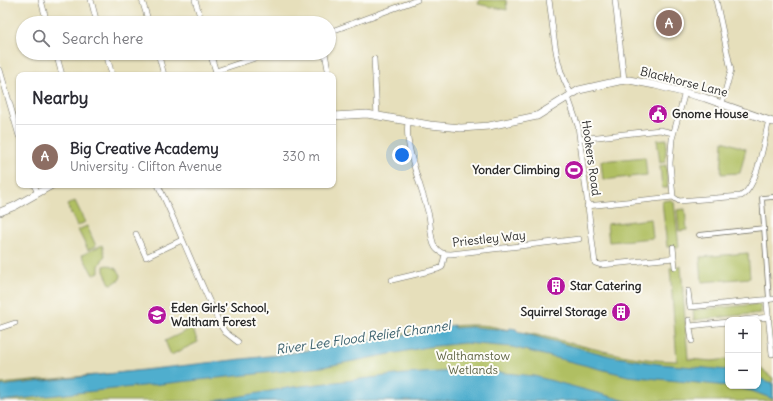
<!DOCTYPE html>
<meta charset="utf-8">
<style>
:root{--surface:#fff;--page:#f2f2f3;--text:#2b2b33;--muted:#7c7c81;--line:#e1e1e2;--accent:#111827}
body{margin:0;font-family:Delius,sans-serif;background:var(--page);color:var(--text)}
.controls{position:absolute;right:12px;bottom:12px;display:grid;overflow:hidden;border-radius:8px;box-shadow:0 1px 3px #0004}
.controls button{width:36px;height:36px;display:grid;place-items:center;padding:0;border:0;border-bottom:1px solid var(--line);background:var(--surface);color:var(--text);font:20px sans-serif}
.you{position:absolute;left:402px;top:155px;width:14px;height:14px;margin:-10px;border:3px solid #fff;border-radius:50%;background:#1a73e8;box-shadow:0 0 0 6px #1a73e833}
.badge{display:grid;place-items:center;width:26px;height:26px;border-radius:50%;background:var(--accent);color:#fff;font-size:13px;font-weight:700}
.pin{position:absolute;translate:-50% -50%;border:2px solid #fff;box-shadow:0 1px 4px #0006}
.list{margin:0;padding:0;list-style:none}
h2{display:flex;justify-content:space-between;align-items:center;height:52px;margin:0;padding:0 16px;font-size:17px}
h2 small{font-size:13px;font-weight:400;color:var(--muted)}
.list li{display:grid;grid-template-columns:26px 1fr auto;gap:12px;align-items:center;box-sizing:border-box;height:64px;padding:0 16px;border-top:1px solid var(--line)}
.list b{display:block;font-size:15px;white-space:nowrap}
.list p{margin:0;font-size:13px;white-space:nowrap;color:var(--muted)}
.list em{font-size:13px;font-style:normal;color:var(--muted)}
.icon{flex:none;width:22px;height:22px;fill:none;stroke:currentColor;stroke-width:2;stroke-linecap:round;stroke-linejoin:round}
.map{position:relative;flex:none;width:773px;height:401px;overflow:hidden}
.search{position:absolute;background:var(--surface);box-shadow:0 1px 3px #0004;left:16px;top:16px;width:320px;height:44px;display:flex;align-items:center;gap:10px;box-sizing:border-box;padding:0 14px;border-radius:22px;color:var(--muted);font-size:15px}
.panel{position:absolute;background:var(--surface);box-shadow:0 1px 3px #0004;left:16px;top:72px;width:320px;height:116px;border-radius:8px}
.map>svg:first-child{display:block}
</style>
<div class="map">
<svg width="773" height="401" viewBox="0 0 773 401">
<rect width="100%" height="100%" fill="#fdfcf7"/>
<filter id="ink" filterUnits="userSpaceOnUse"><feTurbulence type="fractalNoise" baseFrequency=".025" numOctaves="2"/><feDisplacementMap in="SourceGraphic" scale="8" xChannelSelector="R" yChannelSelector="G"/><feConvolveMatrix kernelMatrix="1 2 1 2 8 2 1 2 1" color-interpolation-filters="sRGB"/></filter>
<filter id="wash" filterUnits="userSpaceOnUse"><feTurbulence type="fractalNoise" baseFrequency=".012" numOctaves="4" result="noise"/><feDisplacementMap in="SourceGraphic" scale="16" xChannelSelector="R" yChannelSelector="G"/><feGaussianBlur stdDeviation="0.9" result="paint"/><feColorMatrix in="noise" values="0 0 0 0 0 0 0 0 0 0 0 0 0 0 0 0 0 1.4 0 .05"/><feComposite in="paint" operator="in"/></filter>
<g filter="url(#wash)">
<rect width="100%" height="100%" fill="#e6dfbb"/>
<path fill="#b0bf62" stroke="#6e7546" d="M480 0H506L507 10 478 4Z
M667 139 665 162 660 163 657 140Z
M723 141 746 149 740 173 721 174Z
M645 157 647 175 603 180 601 161Z
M666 165 668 188H662L660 166Z
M671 200 674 202 679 247H667L662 201Z
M75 201 85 222 77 226 67 205Z
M685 209 687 230 679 231 677 210Z
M651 219 653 238 609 242 607 224Z
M87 226 96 246 88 250 78 230Z
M102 245 105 255 99 266V272L93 275 82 255Z
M748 253 750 278 702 282 700 257Z
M108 265 117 269 121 275 120 279 113 284H110L104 271V266Z
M681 266 688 359 712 361 728 359V386H758V367L760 368 773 378V401H0V384C105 374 210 365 315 351 369 344 423 324 478 325 488 325 499 328 509 330 566 338 619 361 677 361L670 268Z
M760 304 761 313 694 320 693 310Z
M192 328 198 342 171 355 165 341Z"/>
<path fill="#4faece" stroke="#3d6c7c" d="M454 325V328L471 327 509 330 510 328 516 329 518 332 610 356 659 364 728 370V386L628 376 512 347 464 343 427 347 322 367 0 401V386L278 355 436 330 440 327Z
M475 370 534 376 627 401H214L293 387 404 374Z
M758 378 773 383V399L752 391 729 386H758Z"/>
</g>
<g filter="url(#ink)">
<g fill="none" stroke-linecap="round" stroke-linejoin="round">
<g stroke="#6c6a5d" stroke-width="5.5">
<path id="pedestrian" d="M699 235 764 228
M769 300 762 198 773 197"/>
</g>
<g stroke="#6c6a5d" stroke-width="6">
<path id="minor" d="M41 0 47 23
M91 0 97 23
M142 0 149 23
M195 0 202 23
M549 0C554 31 554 68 572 95
M615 0 624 80
M716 0 731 70 722 103
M329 32 417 0
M56 53 62 75
M106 53 112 75
M158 53 164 75
M210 53 217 75
M325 53 329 75
M374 59 377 116
M0 70 19 136
M216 71 270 53
M685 92 672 139 670 163 673 197 679 201 741 196C758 187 764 139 769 120
M568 97 578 126 595 263 601 265 674 258
M408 123C404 147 423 190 429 216 431 226 430 239 435 247 439 253 444 254 451 254L579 239
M580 139 660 130 673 133
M34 185 38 193
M158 185C180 231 198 279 221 326L225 332 238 342
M587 206 673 197
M136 234 146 257 182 240
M673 247 675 267
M392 280 438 269 442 267 445 254
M688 291 690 307 773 299
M767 304 772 354
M689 320 692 341
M741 320 769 317
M690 326 728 322
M0 328 15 323"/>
</g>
<g stroke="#6c6a5d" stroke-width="8">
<path id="secondary" d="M333 116 367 114 430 125 461 128 489 126 537 116 579 90 619 81 629 80 655 85 705 98 773 122
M0 212 15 206 52 185"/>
</g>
<use href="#pedestrian" stroke="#fff" stroke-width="4"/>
<use href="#minor" stroke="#fff" stroke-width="5"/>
<use href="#secondary" stroke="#fff" stroke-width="7"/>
</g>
</g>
<defs>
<g id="civic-disc" transform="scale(1)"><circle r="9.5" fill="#b5179e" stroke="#fdfcf7"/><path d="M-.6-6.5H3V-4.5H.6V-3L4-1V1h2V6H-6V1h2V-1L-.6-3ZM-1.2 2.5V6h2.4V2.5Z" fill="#fff"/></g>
<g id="stadium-disc" transform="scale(1)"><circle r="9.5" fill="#b5179e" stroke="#fdfcf7"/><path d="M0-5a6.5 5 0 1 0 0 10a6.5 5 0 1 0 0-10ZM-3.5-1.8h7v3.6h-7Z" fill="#fff"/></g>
<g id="building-disc" transform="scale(1)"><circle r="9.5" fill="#b5179e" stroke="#fdfcf7"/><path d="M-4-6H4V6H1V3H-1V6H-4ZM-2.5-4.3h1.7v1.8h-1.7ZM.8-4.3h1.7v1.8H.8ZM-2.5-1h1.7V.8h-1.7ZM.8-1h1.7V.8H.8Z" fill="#fff"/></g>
<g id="school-disc" transform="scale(1)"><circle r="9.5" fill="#b5179e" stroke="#fdfcf7"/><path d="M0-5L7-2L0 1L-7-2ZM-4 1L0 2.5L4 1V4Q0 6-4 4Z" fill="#fff"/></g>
</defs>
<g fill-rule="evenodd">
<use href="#civic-disc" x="658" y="114"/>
<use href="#stadium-disc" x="574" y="170"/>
<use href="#building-disc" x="556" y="286"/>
<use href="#building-disc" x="621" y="312"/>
<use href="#school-disc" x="157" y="315"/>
</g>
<g text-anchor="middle" stroke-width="4" stroke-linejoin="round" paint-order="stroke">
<g font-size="12" fill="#2b2b2b" stroke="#fdfcf7">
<text transform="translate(684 82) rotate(14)" y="4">Blackhorse Lane</text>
<text transform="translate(591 158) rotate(82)" y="4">Hookers Road</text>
<text transform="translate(489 239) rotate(-6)" y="4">Priestley Way</text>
</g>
<g font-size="12" font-weight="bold" fill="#2b2b2b" stroke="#fdfcf7" text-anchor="start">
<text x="672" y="118">Gnome House</text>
<text x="560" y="174" text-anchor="end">Yonder Climbing</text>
<text x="570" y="290">Star Catering</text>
<text x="171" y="312">Eden Girls' School,<tspan x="171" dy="14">Waltham Forest</tspan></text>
<text x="607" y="316" text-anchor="end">Squirrel Storage</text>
</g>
<g font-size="12" fill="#5a5f3e" stroke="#fdfcf7">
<text x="473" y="360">Walthamstow<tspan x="473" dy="14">Wetlands</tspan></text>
</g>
<g font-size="13" font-style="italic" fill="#395f6c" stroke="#fdfcf7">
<text transform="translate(363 337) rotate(-8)" y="5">River Lee Flood Relief Channel</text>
</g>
</g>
</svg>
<div class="controls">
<button>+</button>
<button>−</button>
</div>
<div class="you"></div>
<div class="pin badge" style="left:669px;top:23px;background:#8d6e63">A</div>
<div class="search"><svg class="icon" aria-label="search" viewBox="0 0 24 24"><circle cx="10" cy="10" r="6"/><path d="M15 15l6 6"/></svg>Search here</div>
<section class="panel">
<h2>Nearby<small></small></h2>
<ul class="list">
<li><span class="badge" style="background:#8d6e63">A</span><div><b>Big Creative Academy</b><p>University · Clifton Avenue</p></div><em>330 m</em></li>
</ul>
</section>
</div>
